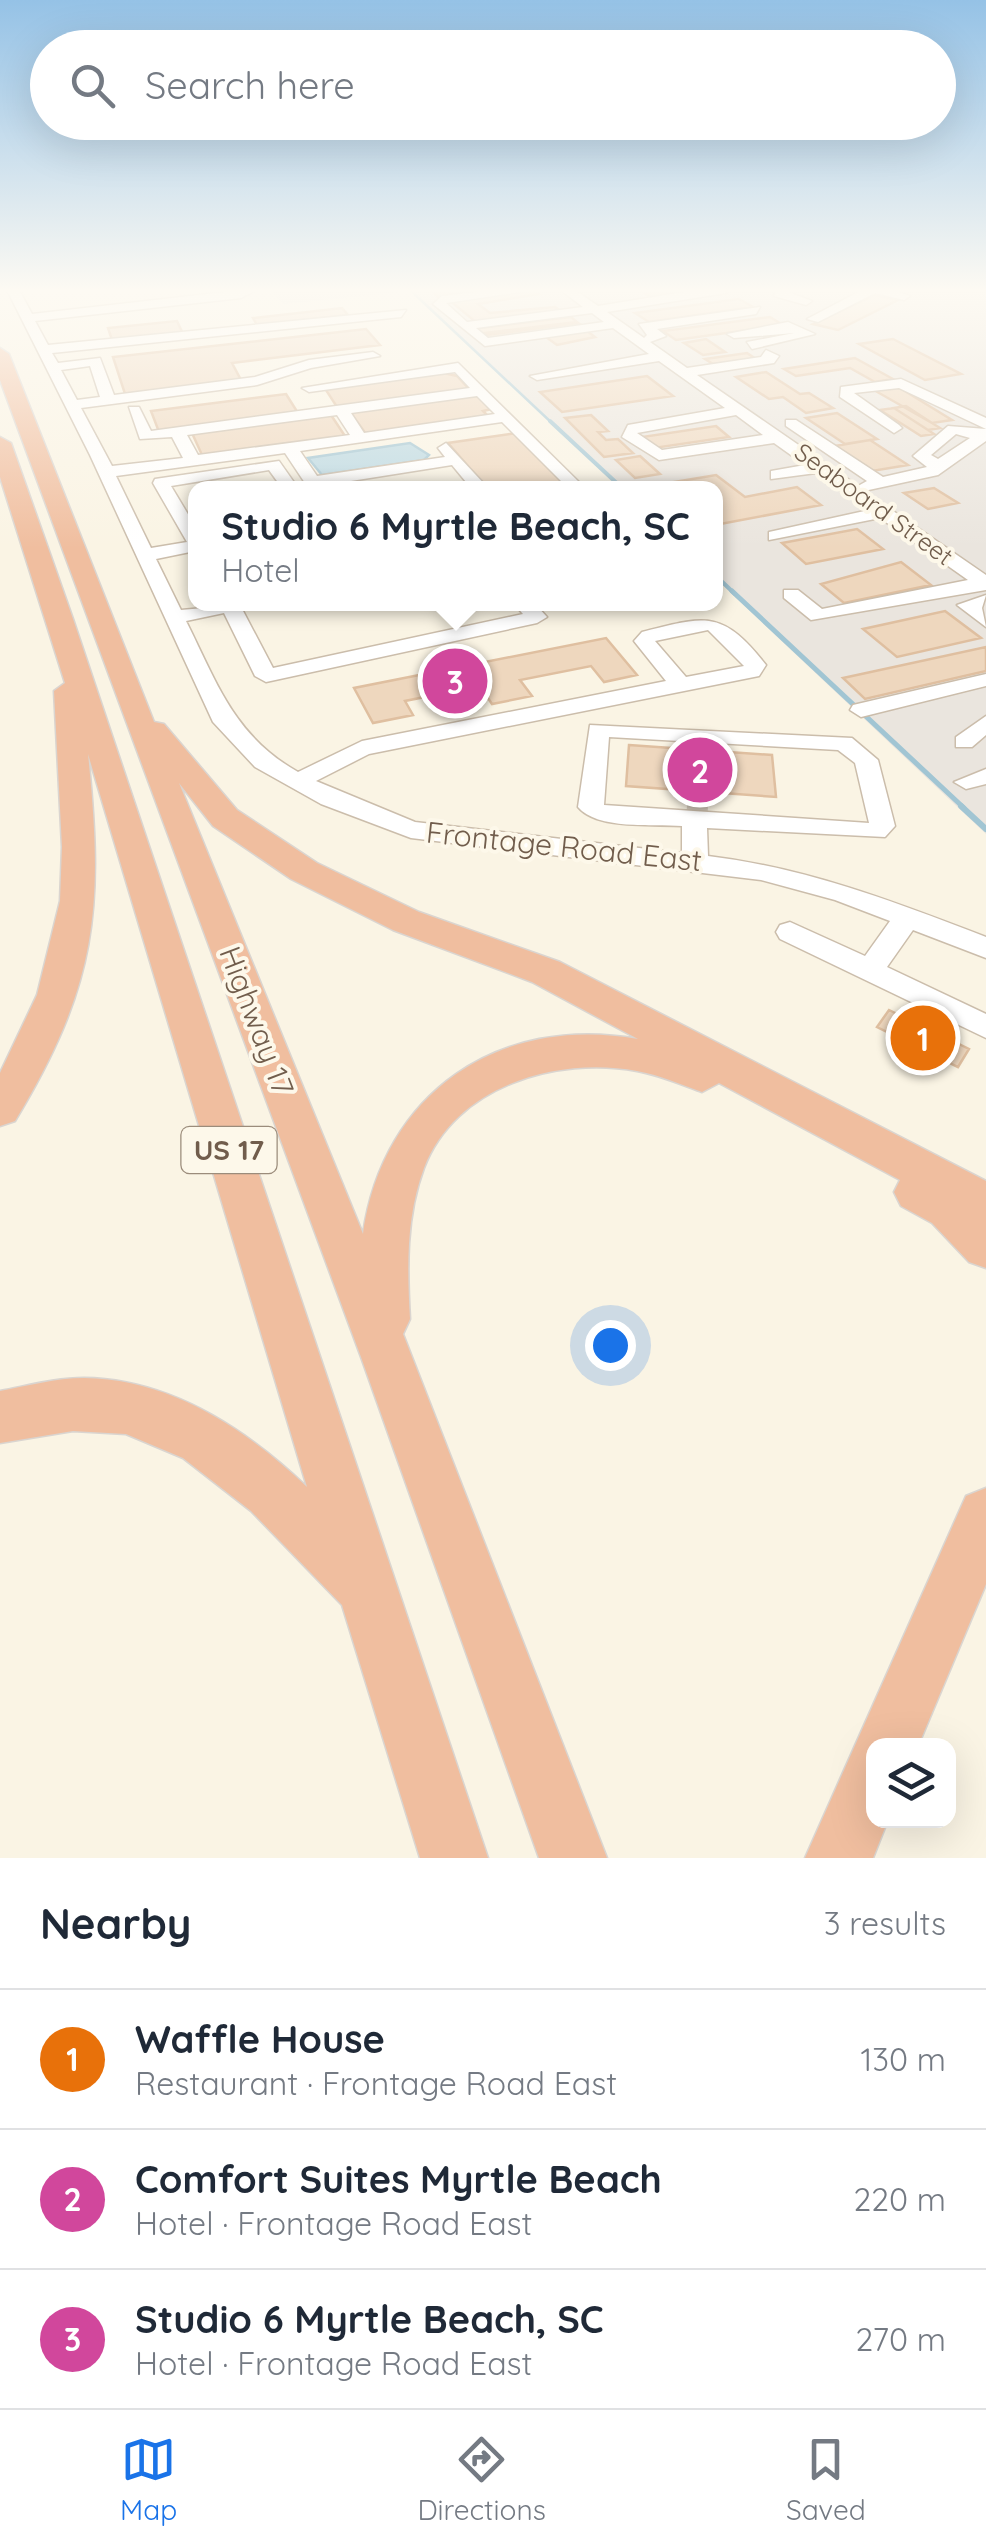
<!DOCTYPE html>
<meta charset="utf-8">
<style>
:root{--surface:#fff;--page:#f2f2f3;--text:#1f2937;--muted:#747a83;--line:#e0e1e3;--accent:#1a73e8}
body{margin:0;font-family:Quicksand,sans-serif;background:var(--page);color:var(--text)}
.controls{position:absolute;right:30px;bottom:30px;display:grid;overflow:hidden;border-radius:20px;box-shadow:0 10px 40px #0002}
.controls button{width:90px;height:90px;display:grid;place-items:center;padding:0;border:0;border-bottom:2px solid var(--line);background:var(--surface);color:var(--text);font:50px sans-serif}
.you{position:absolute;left:610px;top:1345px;width:35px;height:35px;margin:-25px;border:8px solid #fff;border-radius:50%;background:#1a73e8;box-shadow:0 0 0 15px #1a73e833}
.badge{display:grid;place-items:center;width:65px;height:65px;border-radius:50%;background:var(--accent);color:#fff;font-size:32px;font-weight:700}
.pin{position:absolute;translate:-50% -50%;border:5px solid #fff;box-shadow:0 2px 10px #0006}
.popup{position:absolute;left:188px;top:481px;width:535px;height:130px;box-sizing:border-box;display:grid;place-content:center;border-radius:20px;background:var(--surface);filter:drop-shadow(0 2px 8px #0005);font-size:32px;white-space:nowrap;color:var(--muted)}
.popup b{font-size:38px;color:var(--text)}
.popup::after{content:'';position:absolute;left:50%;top:100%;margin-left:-20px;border:20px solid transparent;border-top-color:var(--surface)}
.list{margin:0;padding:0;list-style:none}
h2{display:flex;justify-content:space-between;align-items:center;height:130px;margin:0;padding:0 40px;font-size:42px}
h2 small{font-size:32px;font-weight:400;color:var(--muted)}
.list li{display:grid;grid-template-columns:65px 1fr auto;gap:30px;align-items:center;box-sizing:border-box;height:140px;padding:0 40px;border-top:2px solid var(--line)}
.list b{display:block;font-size:38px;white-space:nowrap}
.list p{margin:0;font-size:32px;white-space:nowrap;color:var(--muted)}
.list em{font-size:32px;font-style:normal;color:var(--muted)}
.icon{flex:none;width:55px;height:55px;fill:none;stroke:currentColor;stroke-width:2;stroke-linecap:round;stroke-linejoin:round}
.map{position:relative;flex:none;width:986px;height:1858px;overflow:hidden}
.search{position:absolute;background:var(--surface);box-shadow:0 10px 40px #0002;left:30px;right:30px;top:30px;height:110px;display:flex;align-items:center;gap:25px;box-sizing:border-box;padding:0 35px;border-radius:55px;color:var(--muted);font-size:38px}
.sheet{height:550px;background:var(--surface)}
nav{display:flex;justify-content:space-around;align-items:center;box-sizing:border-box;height:140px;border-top:2px solid var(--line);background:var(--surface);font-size:28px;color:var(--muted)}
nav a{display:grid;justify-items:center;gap:5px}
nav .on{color:var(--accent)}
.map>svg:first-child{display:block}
</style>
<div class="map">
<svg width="986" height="1858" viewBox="0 0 986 1858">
<rect width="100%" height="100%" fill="#faf4e4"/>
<path fill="#eae5de" d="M269 288H986V834L715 578V488H620L412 291 283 304Z"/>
<path fill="#bad8e2" stroke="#a1c5d3" stroke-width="2.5" d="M410 443 429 455 424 460 322 475 308 458Z"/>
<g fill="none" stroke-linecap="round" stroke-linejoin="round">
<path stroke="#a1c5d3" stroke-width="2.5" d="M408 288 553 424"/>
<path stroke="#a1c5d3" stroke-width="4" d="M550 421 622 488
M715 575 735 594"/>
<path stroke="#a1c5d3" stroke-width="5" d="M732 591 964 808"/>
<path stroke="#a1c5d3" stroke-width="6" d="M961 806 986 829"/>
</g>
<path fill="#eed7be" stroke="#dfbfa0" stroke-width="2.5" d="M429 288H488L438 297Z
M675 288 690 297 658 301 640 290Z
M533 290 539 294 478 304 490 313 555 307 562 312 477 323 449 300Z
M874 295 898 300 838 330 813 324Z
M739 299 753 307 649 322 635 313Z
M342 308 348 315 257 325 253 318Z
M571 317 577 322 476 334 471 329Z
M770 317 783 325 676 340 663 331Z
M177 321 184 336 113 343 108 328Z
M578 323 585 327 484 341 479 336Z
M366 329 380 345 232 363 241 380 125 394 113 357Z
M587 331 595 337 557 345 546 337Z
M706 339 725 352 703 355 684 343Z
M893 339 961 374 925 380 859 344Z
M747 353 756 359 713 364 705 359Z
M855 358 893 379 875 382 850 368 796 376 784 369Z
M439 372 457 376 469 389 337 407 324 387Z
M766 372 800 394 809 393 833 408 806 413 783 397 769 399 736 377Z
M647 376 673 396 562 412 540 392Z
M895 385 952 420 932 423 872 389Z
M286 394 298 413 159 432 151 411Z
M477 394 492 409 483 411 488 416 366 434 350 412Z
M906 406 932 423 940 428 928 430 894 408Z
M894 408 928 430 934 434 921 436 880 410Z
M837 413 877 439 845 444 806 418Z
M331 415 345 436 202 455 192 433Z
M591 415 608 431 598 432 606 440 618 439 633 453 604 457 565 418Z
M716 426 729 437 654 448 642 437Z
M517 433 571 488H487L448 443Z
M870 440 908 465 872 471 835 446Z
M640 456 660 474 635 478 616 460Z
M716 475 745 497 797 487 821 505 715 525V488H638Z
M934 488 958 503 928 509 904 493Z
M857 529 883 549 806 564 782 543Z
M901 562 931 585 844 603 821 584Z
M945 611 981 638 897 657 863 629Z
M606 638 637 675 604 682 591 666 520 680 532 696 492 704 480 686 405 701 413 715 373 723 354 688Z
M986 647V671L865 699 843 678Z
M629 745 772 755 776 797 626 786Z
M889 1010 969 1049 958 1067 877 1027Z"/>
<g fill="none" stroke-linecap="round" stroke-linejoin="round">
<path stroke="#d8cebe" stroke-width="21" stroke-dasharray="21 11" stroke-linecap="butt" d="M687 804 712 805"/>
<g stroke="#cbbdab" stroke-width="3">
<path id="minor" d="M6 288H18L32 314 260 288 241 298 35 321 48 345 406 310 401 317 52 353 58 363 100 358 114 395 255 377 309 360 373 352 380 356 311 368 257 385 81 408 112 466 183 458 172 437 140 439 129 407H139L151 431 470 388 455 372 309 392 302 388 458 363 585 488H568L502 422 300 451 317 476 445 457 438 448 446 443 488 488H471L452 465 313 487 307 486 285 453 116 476 151 548 187 542 153 483 155 479 279 461 298 488H282L269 470 171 486 195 526V551L156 559 181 610 249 604 242 609 273 668 523 614 514 604H535L547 617 537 623 266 682 255 676 224 613 186 621C217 683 234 736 298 772L362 741 666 681 634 641 642 632C706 616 722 609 766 665L759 676 369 754 316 781 415 822 682 853V826C653 824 597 830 578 807L590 725 852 738 878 760 895 826 885 837 707 828 708 856C807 868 895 902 986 937V958L913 930 887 967 986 1014V1038L780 939 776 932 780 925 790 922 865 956 890 921 835 900 761 880 411 838 321 804 255 767 213 722 90 455ZM90 366 100 397 77 400 61 370ZM477 396 495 414 364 433 351 413ZM337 415 350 435 198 455 187 435ZM708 630 744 666 686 677 655 641ZM609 737 838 750 855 763 869 823 604 805Z
M510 288H546L446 303 467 322 583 307 558 288H572L598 306 709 288H722L726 293 607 312 644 338 647 335 639 324 760 307 756 314 657 329 666 336 650 342 687 368 761 357 766 350 779 356 774 363 697 375 858 486 867 481 786 426V420H796L883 477 927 467 913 456 948 426 986 429V441L938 475 864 491 986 575V590L811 620 784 598V590H798L822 609 968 580 880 518 769 540V532L869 510 816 473 771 479V471L805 465 774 443 659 460 622 437 628 425 725 408 659 361 537 380 530 376 649 354 613 328 485 346 433 304 442 296ZM592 313 604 322 488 338 476 328ZM736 415 763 435 662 450 637 433ZM956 434 970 438 938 459 931 455Z
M777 288H791L788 292 812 301 806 305 774 296Z
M866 288H885L910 296 904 300 875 293 818 322 807 319Z
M788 322 815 334 752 349 747 342 794 333 734 338 727 334Z
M901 379 986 418V429L899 388 854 393 899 425 902 428 894 433 840 397 841 387Z
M405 483 428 488H397Z
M986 595 982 608 986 627 957 605Z
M986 674V686L861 717 850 710 853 705Z
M986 716V735L972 747H956V737Z
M986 769V784L966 789 954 782Z"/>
</g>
<g stroke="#dad5d0" stroke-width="3">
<path id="highway" d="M0 348 9 354 154 722 164 724 237 810 317 863 419 912 560 962 986 1181V1268L969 1262 932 1223 901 1206 894 1192 900 1180 719 1083 702 1092C680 1084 659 1075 637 1071 557 1056 455 1086 424 1168 406 1216 407 1268 410 1319L403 1334 607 1858H539L361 1357 0 380ZM179 783 213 826 291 879 393 930 532 982 638 1039C499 1014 383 1093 363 1234Z
M0 437 11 443 73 619 488 1858H420L342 1605 251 1511 183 1458 126 1434 73 1431 0 1443V1391C27 1386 56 1378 84 1378 171 1379 246 1429 307 1487L88 754C104 910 97 985 15 1121L0 1126V1073L37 995 60 901 62 847 54 691 65 683 0 477Z
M986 1488V1584L918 1746H874V1820H888L873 1858H805L966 1496Z"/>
</g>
<use href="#minor" fill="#fff" fill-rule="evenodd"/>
<use href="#highway" fill="#f0be9f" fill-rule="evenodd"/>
</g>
<linearGradient id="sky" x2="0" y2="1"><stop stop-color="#95c2e6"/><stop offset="0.53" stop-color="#fdfaf3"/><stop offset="1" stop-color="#fdfaf3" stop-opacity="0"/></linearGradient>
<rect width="986" height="548" fill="url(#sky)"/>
<g text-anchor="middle" stroke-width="8" stroke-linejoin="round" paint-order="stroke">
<g font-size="25" fill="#715d4c" stroke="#fdf8ea">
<text transform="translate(874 504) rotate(36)" y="9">Seaboard Street</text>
</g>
<rect fill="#fdf8ea" stroke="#9b8c7b" stroke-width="2.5" x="181.5" y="1127" width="95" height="46" rx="8"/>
<g font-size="28" font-weight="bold" fill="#715d4c">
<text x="229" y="1160">US 17</text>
</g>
<g font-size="30" fill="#715d4c" stroke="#fdf8ea">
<text transform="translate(564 847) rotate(6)" y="10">Frontage Road East</text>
<text transform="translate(256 1021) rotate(69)" y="10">Highway 17</text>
</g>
</g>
</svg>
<div class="controls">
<button><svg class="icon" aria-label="layers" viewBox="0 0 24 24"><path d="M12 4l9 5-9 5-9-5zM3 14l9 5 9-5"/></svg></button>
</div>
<div class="you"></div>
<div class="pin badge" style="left:923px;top:1038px;background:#e8710a">1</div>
<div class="pin badge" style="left:700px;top:770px;background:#d1479c">2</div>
<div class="pin badge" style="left:455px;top:681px;background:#d1479c">3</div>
<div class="popup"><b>Studio 6 Myrtle Beach, SC</b>Hotel</div>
<div class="search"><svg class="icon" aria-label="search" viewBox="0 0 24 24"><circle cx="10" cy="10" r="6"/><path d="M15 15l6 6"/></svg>Search here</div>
</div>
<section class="sheet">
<h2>Nearby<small>3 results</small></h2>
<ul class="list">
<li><span class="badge" style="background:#e8710a">1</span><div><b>Waffle House</b><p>Restaurant · Frontage Road East</p></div><em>130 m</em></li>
<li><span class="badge" style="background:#d1479c">2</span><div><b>Comfort Suites Myrtle Beach</b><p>Hotel · Frontage Road East</p></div><em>220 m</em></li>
<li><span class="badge" style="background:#d1479c">3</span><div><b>Studio 6 Myrtle Beach, SC</b><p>Hotel · Frontage Road East</p></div><em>270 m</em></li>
</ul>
</section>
<nav>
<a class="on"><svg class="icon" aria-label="map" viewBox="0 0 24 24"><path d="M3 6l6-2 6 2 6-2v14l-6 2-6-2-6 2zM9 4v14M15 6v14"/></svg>Map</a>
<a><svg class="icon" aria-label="directions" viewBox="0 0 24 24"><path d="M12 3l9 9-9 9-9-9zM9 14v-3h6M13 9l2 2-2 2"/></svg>Directions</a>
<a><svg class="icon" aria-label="saved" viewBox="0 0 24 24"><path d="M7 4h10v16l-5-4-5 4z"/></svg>Saved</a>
</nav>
